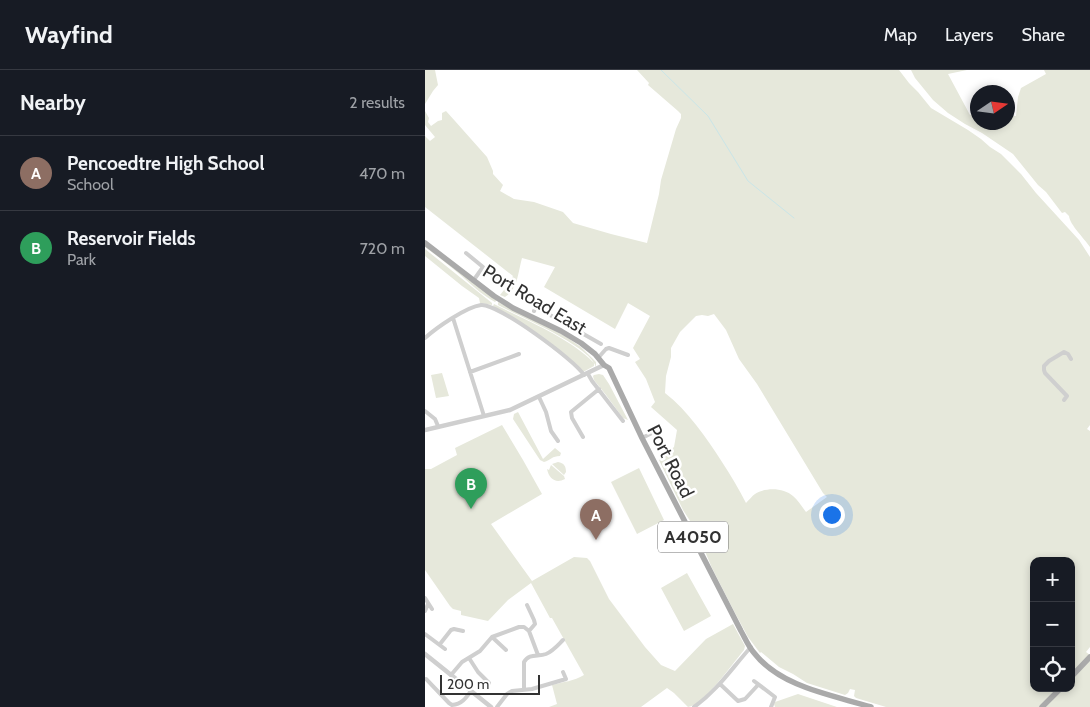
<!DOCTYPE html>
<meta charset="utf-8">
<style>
:root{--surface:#171b24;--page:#20242c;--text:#f1f3f6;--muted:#9ea1a6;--line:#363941;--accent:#d93025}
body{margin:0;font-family:Cabin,sans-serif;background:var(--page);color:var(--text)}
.controls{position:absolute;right:15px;bottom:15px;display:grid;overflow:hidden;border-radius:10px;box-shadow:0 2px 8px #0003}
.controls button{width:45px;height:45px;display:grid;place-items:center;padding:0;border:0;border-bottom:1px solid var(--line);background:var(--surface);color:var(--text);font:25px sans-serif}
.compass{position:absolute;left:545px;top:15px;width:45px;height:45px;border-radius:50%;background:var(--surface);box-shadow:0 2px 8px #0003;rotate:77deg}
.scale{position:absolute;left:15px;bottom:12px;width:100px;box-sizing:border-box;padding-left:5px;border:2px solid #323232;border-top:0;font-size:14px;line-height:18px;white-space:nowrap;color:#323232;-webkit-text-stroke:4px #fff;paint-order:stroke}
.you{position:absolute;left:406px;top:444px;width:18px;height:18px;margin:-12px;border:4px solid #fff;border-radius:50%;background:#1a73e8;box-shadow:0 0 0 8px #1a73e833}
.badge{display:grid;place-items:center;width:32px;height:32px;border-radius:50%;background:var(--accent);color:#fff;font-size:16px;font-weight:700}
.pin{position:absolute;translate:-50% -41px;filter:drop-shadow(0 1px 2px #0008)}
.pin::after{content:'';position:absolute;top:26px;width:18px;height:15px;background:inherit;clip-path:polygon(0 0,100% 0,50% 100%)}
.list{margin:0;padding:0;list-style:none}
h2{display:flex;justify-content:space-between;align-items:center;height:65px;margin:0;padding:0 20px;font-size:21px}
h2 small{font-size:16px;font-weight:400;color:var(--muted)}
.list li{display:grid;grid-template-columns:32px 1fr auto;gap:15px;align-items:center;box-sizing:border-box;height:75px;padding:0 20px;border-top:1px solid var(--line)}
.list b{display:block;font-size:19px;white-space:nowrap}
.list p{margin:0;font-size:16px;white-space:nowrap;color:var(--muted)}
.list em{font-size:16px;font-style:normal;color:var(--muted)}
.icon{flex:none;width:28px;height:28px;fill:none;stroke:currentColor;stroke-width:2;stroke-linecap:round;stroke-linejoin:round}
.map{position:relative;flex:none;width:665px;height:637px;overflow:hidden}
header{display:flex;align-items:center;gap:30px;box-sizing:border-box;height:70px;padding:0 25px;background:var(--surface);border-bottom:1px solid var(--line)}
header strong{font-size:24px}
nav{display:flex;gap:28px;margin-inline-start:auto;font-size:18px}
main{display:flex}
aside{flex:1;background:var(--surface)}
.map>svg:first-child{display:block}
</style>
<header>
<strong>Wayfind</strong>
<nav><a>Map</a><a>Layers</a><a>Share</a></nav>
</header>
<main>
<aside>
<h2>Nearby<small>2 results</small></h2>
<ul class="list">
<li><span class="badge" style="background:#8d6e63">A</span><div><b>Pencoedtre High School</b><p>School</p></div><em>470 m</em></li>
<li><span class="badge" style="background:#2e9e5b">B</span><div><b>Reservoir Fields</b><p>Park</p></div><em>720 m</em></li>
</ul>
</aside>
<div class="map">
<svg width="665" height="637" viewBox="0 0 665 637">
<rect width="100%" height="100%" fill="#fff"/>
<path fill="#e6e8db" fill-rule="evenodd" d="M0 0H10L13 15 8 21 0 34Z
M212 0H474L484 13 493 22 506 38 543 60 556 69 565 77 576 84 596 104 611 123 654 170 665 187V355L662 359 665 361V577L661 582 665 585V637H461L431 628 429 626 430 620 425 619 423 623 420 625 382 613 368 604 354 597 336 582 335 583 323 567 309 541 287 498 271 460 258 440 234 390 249 377 252 360 226 337 230 332 221 309 210 292 215 289 208 278 225 246 203 233 190 259 119 217 130 197 97 188C93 202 93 219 80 227L75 225 83 215V214L88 206 0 137V66L5 71 10 67 0 55V41L4 48 3 52 6 56 13 51 17 50V43L21 41 30 51 62 87 68 101V104L78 115 75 121 89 129 109 132 138 142 148 153 186 164 222 173 234 124 236 110 251 59 256 48V44L253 41 223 15 224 13ZM289 244 301 260 314 289 332 314 398 423 402 427 381 442C377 437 373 430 368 426 359 418 341 417 330 424 327 426 324 430 321 433 314 419 306 406 297 392 281 367 263 341 240 323L241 306 246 287V278L255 262 271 246 277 245 283 246ZM609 491H646V618H609Z
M486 0H542L523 4 545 45 552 42V52H582L583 43 587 46H591L593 27 596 18 621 4 619 0H665V177C659 168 645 155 644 146L640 142 637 143 621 122 613 115 588 84 557 63 540 54 523 43 508 30 490 8Z
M0 175 72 230 70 232C55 224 44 212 32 202 21 193 11 185 0 177Z
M0 179 67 233V235L55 233 54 228 37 216 0 186Z
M73 232 140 266 156 277 171 292V297C165 276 94 246 73 235Z
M69 234C103 252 142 266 169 293V296L158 302 85 246 68 236Z
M17 303 24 326 11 328 6 305Z
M174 304 178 305 184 314 203 350 198 348 181 325 169 310 168 306 169 305Z
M93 342 118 389 130 378 136 383 135 386C127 386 126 390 119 392L115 390 88 349 89 344Z
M77 355 98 390 117 424 66 454 107 511 149 487 162 488 165 491 184 529 220 577 236 595 250 601 281 569 308 554 320 576 319 580C308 593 278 636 263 637L249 623 242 618 216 637H124L132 634 127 615C138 612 149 611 159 605L127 548H125L106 513 83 530 63 551 36 545V541L28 539 25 536 0 500V399H6L32 385 30 378Z
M133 392C139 393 141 396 141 402L139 405 127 394Z
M126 395 139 406 140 409C131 414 124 409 122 399L124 400Z
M214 398 239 450 212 464 186 412Z
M262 503 286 546 259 561 236 518Z
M373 624 412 637H350L349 634 350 632Z"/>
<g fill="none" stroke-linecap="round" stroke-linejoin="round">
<path stroke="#c9e5e8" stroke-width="1" d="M236 0 283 46 323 111 369 148"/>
<path stroke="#cfcfcf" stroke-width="4" d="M41 183 58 197 48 211
M111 237 176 274
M109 241 113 233
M28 248 59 346
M0 268C11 258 41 237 56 235 72 233 150 290 159 305
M173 288 181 279 184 278 203 285
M45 302 94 284
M163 304 167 311 198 351
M114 327 121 342 126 361 133 371
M639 330 642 326 620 303 619 300V296L624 291 639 282 643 284 646 289
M0 341 10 349 13 356
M158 367 147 348 146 342 174 319
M217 368 231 361
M0 528 7 539
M102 535 109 550 110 554 104 561
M0 541 3 534
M0 564 20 579
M67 567 81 580
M15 574 26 560 29 559 38 561
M44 588 53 602 64 613
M26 605 37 592 55 581 67 567 94 557H99L104 561 113 585
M1 609 24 633 27 635C37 634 41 628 46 621
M329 611 350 627 346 637
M295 614 313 631 320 629 333 615
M99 619V592C104 583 113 587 121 584 128 581 133 575 138 570
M72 637 82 624 87 621 107 619 141 609 138 602
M269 637C292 621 307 598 326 577"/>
<path stroke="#cfcfcf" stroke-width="4.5" d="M0 360 85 340 179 295
M0 584 66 637"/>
<path stroke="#aaa" stroke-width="5.5" d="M0 173 69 226 88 238 136 261 156 273 170 284 179 295 184 298 217 368 316 561C320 568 324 578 330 584 356 617 407 625 446 637
M646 607 665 587
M617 637 636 618"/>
</g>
<g text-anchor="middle" stroke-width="5" stroke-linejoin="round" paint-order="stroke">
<rect fill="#fff" stroke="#707070" stroke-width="1" x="233" y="451.5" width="70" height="31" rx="4"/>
<g font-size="18" font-weight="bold" fill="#323232">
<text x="268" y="473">A4050</text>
</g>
<g font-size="19" fill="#323232" stroke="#fff">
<text transform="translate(110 229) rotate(31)" y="7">Port Road East</text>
<text transform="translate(246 391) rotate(63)" y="7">Port Road</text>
</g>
</g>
</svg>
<div class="controls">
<button>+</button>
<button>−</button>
<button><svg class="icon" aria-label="locate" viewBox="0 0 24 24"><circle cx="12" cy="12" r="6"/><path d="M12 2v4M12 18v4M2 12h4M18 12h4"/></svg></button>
</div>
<svg class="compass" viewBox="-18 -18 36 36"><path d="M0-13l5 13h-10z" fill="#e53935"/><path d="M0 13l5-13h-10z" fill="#9ea1a6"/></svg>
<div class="scale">200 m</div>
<div class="you"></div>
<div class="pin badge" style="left:171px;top:470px;background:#8d6e63">A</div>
<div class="pin badge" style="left:46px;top:439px;background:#2e9e5b">B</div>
</div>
</main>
